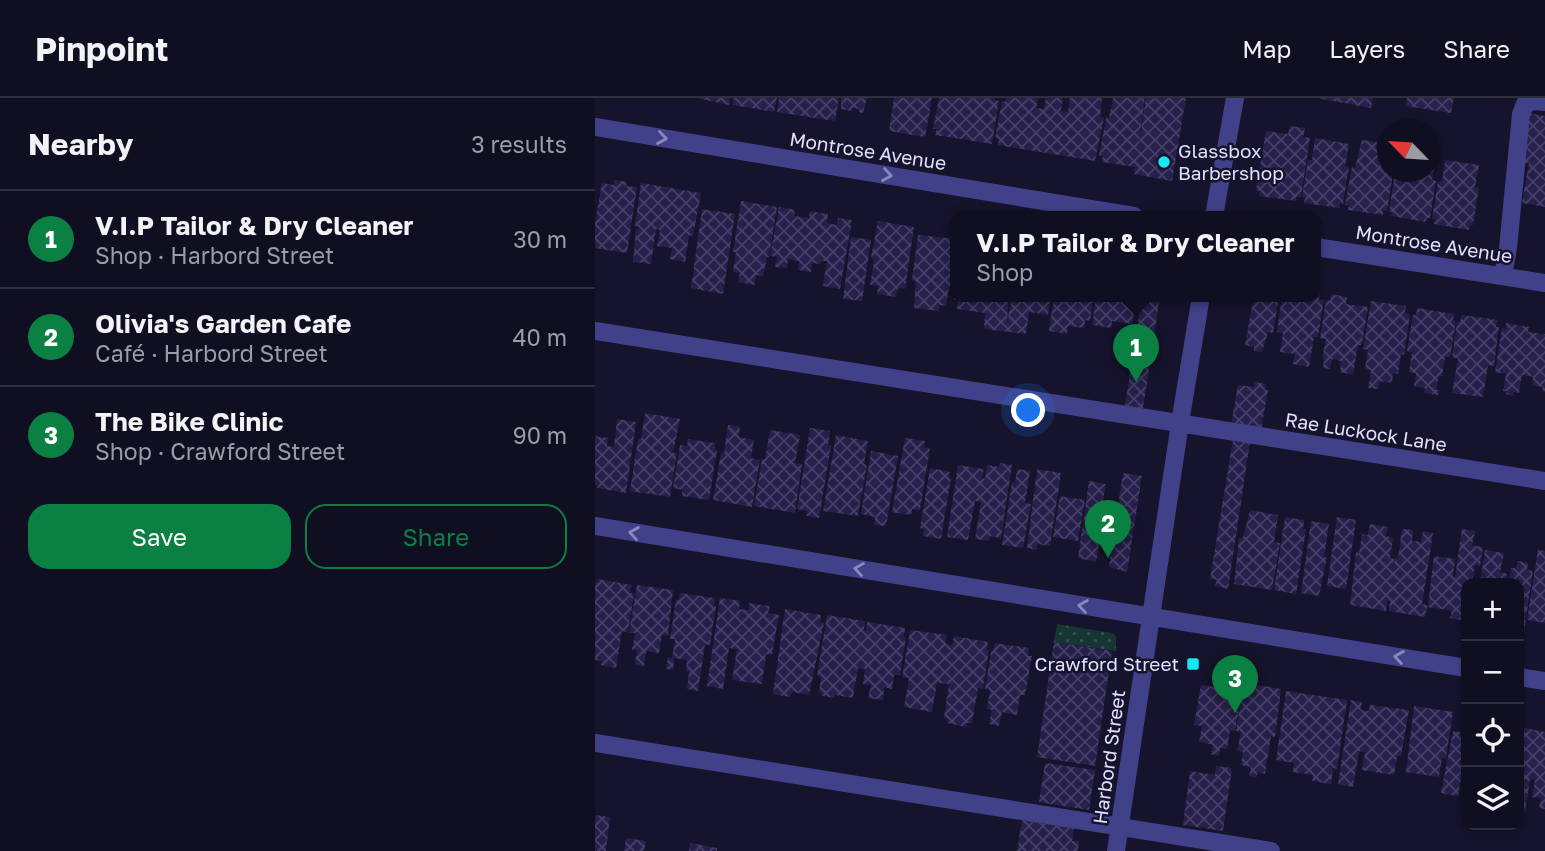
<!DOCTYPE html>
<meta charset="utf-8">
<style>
:root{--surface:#100e21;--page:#19172a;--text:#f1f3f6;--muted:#9c9ca5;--line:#302e3f;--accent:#0b8043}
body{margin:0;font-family:"Golos Text",sans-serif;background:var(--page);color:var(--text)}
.controls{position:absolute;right:21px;bottom:21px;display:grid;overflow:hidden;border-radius:14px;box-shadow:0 2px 5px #0004}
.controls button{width:63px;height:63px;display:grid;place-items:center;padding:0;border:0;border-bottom:2px solid var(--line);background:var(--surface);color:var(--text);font:35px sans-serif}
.compass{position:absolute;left:782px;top:21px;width:63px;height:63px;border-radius:50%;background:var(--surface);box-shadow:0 2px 5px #0004;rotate:295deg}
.you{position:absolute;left:434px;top:313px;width:24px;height:24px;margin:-18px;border:5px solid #fff;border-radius:50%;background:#1a73e8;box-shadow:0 0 0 10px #1a73e833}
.badge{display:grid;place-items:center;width:46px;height:46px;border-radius:50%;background:var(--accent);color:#fff;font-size:23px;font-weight:700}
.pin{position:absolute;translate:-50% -58px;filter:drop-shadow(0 2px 4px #0008)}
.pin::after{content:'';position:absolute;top:37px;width:24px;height:21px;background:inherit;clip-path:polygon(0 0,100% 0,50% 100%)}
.popup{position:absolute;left:355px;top:113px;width:371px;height:91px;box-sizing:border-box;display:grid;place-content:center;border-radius:14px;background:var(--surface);filter:drop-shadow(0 2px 5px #0005);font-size:23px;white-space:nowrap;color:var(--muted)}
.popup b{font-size:26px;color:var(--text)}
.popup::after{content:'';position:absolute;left:50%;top:100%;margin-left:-14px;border:14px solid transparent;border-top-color:var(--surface)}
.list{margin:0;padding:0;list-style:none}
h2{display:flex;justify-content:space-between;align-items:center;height:91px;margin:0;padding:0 28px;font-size:30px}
h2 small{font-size:23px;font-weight:400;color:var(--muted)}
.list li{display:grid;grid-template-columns:46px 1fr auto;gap:21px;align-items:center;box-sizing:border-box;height:98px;padding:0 28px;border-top:2px solid var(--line)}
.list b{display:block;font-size:26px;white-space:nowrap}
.list p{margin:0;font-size:23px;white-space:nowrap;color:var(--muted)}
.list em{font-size:23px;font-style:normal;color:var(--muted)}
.actions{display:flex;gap:14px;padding:21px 28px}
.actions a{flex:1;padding:16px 0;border:2px solid var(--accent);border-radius:21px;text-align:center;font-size:24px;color:var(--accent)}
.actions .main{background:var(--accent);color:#fff}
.icon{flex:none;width:38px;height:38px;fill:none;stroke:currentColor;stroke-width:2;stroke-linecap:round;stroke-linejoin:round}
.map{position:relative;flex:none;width:950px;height:753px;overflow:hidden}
header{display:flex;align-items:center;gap:42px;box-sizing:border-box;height:98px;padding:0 35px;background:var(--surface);border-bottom:2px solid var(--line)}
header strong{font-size:33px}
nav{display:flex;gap:38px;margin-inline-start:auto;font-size:24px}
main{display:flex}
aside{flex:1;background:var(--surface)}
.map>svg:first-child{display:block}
</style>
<header>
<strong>Pinpoint</strong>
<nav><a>Map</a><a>Layers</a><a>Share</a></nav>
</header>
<main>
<aside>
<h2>Nearby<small>3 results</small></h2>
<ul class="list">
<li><span class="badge">1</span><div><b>V.I.P Tailor &amp; Dry Cleaner</b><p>Shop · Harbord Street</p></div><em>30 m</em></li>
<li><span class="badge">2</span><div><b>Olivia's Garden Cafe</b><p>Café · Harbord Street</p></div><em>40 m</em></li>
<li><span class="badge">3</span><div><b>The Bike Clinic</b><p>Shop · Crawford Street</p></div><em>90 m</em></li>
</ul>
<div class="actions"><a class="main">Save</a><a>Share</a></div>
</aside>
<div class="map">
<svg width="950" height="753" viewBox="0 0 950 753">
<defs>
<pattern id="grass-dots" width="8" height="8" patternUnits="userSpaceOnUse" patternTransform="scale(1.75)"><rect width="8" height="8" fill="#163633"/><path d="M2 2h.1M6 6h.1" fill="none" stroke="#385352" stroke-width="1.8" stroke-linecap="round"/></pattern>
<pattern id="building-cross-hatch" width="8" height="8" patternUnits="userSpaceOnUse" patternTransform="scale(1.75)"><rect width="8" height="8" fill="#27204c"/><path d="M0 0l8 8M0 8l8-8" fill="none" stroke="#464067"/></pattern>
</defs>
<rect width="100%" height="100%" fill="#16132c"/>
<path fill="url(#grass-dots)" d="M462 526 518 535 521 539V553L459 544Z"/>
<path fill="url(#building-cross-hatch)" d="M101 0H135L134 7Z
M139 0H182L179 14 138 7Z
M184 0H244L240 23 182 14Z
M246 0H272L268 15 264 14V11L257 10V13L246 11Z
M299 0H337L330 39 294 33Z
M344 0H400V2L404 3 397 46 340 37 342 31H338Z
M411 0H443L441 10 449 11 451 0H468L466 13 473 14 475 0H507L505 19 509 20 500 63 403 47 404 41 400 40 407 3 410 4Z
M518 0H550L541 65 551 0H591L577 83 539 76 540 69 507 64 508 58 504 57 511 20H514Z
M722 0H778L776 10Z
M812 0H859L856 15 811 8Z
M933 15 950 18V109L927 105 934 65 925 64Z
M695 28 710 30 708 39 715 40 706 99H701V103L664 98 665 93 661 92 671 33 693 36Z
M720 40 754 46 750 68 754 69 748 106 745 105 744 110 709 105 710 100 707 99 713 62H717Z
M767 42 782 44 781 50 792 52V74L798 76 792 113 788 112V117L753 112 754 107H750L757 69 760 70Z
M834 59 841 60 837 82 841 83 835 120H832L831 124 796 118 797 114 794 113 800 76 804 77 805 74H834Z
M850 62 884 67 880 89 884 90 878 127H875L874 132 839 126 840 121H837L843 83 847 84Z
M19 82 32 84 31 88 42 89 32 155 0 150V125L7 85 19 87Z
M46 85 106 95 98 138 94 137 90 164 75 161 77 150 62 148 65 132 61 131 56 166 38 164 41 131 44 132V129L40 128Z
M146 103 182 109 174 159H172L168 178 161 177 160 187 143 184 145 175 138 174 141 154H138Z
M184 109 200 112 199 118 214 120 215 113 233 116 232 125 242 127 243 120 257 122 245 191 228 188 232 163H226L225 166 217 165 216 174 203 172 204 163 193 161 192 170 180 169 182 159 175 158Z
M107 111 140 116 128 196 96 190Z
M283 123 319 129 310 191 303 190 301 199 282 196 283 188 275 187 279 164 276 159Z
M323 137 361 141 358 189 354 188 351 208 344 207V213L319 210 321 183 317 182Z
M256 139 276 142 267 203 248 201Z
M721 194 725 195 724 201 729 202 723 239H719L714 269 698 266 700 256 685 254 688 235 682 234 687 198H721Z
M736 196 752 199 751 206 773 209 767 247H763L758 277 745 274 746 263 737 261 735 271 728 270 729 261H727L731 241 725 240 731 202 735 203Z
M360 198H414L412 225 417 198H456L453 217 434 214 431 236 389 231 390 215 362 211 363 202H359Z
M459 198H499L495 223 490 222 489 230 473 228 472 236 454 233Z
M501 198H542L537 226 517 223 516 230 497 227Z
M547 198H565L548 311 530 308Z
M659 198H684L678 235 673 234 667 254 659 253V249L650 247Z
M776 203 811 208 810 215 815 216 809 257 806 256 803 276 798 275 797 285 785 283 783 291 773 290 776 272 770 271 773 252 768 251Z
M822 210 859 216 858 222 861 223 855 259H850L847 278H844L841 292H844L843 297 829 295 830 290 819 288 821 275 814 274 817 254 812 253 818 217H821Z
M867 217 903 222 901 229H904L899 268 893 267 888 299 857 295 863 260H857L862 224H865Z
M911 225 934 229 933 234 950 236V294L947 293 948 289 937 287 938 279 927 277 924 295 919 294 918 298 911 296 912 293H908L911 276 900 274 907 230 911 231Z
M659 284 671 286 670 292H673L666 332 636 327 643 287 659 289Z
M50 315 85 321 78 355H82L75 399 35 393 43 341H46Z
M22 321 41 324 31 395 2 390 3 387H0V338L13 340 12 348 19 349Z
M133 327 145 329 144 339 159 342 156 360 165 362 157 409 118 402 126 355H129Z
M215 330 235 333 233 348H236L224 420 211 418 212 413 202 411Z
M175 332 205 337 200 365 207 366 200 415 159 408 167 361H170Z
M241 337 273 343 269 366 272 367 263 418 228 413Z
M310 340 330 343 329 349 335 350 325 412 317 411 316 417 297 414Z
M93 341 120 345V352H122L114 402 87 398V392L78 390 85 347 92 348Z
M638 341 655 344 633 491 620 488 622 482 615 481Z
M276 353 303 358 291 428 279 427 280 419 266 416Z
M405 365 417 367 406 440 395 438 394 443 380 441 386 404 380 403 373 442 352 439 363 367 389 371 387 380 390 381 392 367 404 369Z
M335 370 355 374 354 380H356L346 441 328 438 329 431 325 430Z
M422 371 435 373 430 405 436 406 428 450 407 447 417 384 420 385Z
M442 371 466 375 455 448 442 446V452L432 450Z
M528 375 547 378 532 474 514 469Z
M494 383 511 386 505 419H509L501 464 483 460Z
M465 398 490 402 483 443 458 439Z
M655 412 683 417 679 444 685 445 677 492 639 486 644 440H648Z
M690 419 709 422 708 431H711L701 496 679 492Z
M742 419 761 422 751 491 732 488Z
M716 423 734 426 729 459 732 460 724 498 706 495Z
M775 426 793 429 791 438 798 440 795 460 799 461 798 470 800 460 803 461 807 431 818 432 817 443 826 444 828 433 838 435 827 506 833 507 839 458 860 461 858 479H860L867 431 880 433 877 447 888 449 885 468 880 467 877 485H871V523L855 520 857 513 854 512 832 509 830 519 794 513 795 503 792 502 791 513 755 507 761 454 764 455 767 436 773 437Z
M890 452 909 455 905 474 912 476 910 485H885Z
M943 452 950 453V525L932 522Z
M923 463 933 465 932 472 938 473 929 534H924V485H914L916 470H921Z
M2 481 37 487 35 495 39 496 33 534 27 533 21 570 6 567 7 563 0 562V489Z
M42 487 78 492 73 538 67 537 64 555 51 553 49 568 40 567 42 552H37L40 535H34Z
M85 495 120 500 119 508H121L115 547 110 546 103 593 92 591 94 574 91 573 92 562 79 560 78 572 71 571 73 559 77 560 80 541H75L81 502 83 503Z
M125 500 145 503 144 511 154 512V505L175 508 173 515 184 517 177 557 171 556 167 586 137 582 142 551 134 550 128 591 112 588Z
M190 511 226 517 225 524 229 525 214 597 197 594 195 599 178 596Z
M232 517 270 523 269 532 271 533 272 524 310 530 309 538 311 539 305 577H299L297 591 289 589 288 602 273 600 276 587 268 586 270 571 263 570 258 600 240 597 239 600 227 598V595L224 594 226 579 222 578Z
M315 532 352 537 350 545 354 547H357L359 538 393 544 392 551 394 552 388 591 383 590 377 625H372L371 629 352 625 353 621 349 620 354 586 342 585 337 614 309 609 314 580 307 579Z
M459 544 517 553 500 668 442 659Z
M400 545 434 550 433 558H437L430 597H425L422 617 407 614 404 628 394 626 397 612 392 611 395 592 390 591 396 553H398Z
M649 585 686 591 680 639 676 638 670 676 662 674V679L654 678 656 669 646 667 648 654 642 653 646 634 641 633 646 601 640 633 635 632 632 651 625 650 624 658 616 656 618 647 604 644 607 628 599 627 606 587 648 593Z
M691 593 752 602 742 671 738 670 736 686 717 683 718 677 698 674 699 665 681 662Z
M756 602 767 604 766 612 774 613 775 607 814 612 806 658H802L799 677 767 672 770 654 764 653 758 689 743 686Z
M819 608 858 614 851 660H847L844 679 811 674Z
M924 629 950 634V711L944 710 946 700 937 699 940 682 935 681 930 714 924 713Z
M858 633 871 635V662L870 667H868L863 698 846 695Z
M450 665 500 672 494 712 444 704Z
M621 668 637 670 628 733 588 727 595 673 620 677Z
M0 717 15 719 11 753H0Z
M427 722 479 730 477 743H484L483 753H422Z
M31 740 51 743 49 753H29Z
M95 745 122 750V753H94Z"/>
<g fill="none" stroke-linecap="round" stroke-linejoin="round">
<path stroke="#414189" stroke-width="18" d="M0 29 539 118
M619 118 640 0
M721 149 950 185
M908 178 913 150 926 16 930 6 939 3 950 4
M0 233 950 383
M0 428 871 570
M924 579 950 583
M0 645 676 753
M521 753 585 325 606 198"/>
</g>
<defs><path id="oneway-chevron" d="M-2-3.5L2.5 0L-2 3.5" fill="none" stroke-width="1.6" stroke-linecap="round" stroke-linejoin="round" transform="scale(1.75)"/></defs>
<g stroke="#8989be">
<use href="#oneway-chevron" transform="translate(67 40) rotate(9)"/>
<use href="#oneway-chevron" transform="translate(292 77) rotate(9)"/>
<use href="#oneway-chevron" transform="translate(39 435) rotate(-171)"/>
<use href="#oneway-chevron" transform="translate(264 471) rotate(-171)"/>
<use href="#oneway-chevron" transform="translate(488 508) rotate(-171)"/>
<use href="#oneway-chevron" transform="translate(804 559) rotate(-171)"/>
</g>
<g fill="#15e8f4" stroke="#16132c" stroke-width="2.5">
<circle cx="569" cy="64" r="7"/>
<rect x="591" y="559" width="14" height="14" rx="3.5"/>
</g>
<g text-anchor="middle" stroke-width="5" stroke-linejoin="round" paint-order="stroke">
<g font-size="19" fill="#e2e0fe" stroke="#16132c">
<text transform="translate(273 53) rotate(9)" y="7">Montrose Avenue</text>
<text transform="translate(839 146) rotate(9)" y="7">Montrose Avenue</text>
<text transform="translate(771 334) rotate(9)" y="7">Rae Luckock Lane</text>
<text transform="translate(514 659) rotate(-82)" y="7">Harbord Street</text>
</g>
<g font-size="19" fill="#e2e0fe" stroke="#16132c" text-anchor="start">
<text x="583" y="60">Glassbox<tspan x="583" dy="22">Barbershop</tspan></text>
<text x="584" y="573" text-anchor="end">Crawford Street</text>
</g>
</g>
</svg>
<div class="controls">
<button>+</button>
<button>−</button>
<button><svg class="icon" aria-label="locate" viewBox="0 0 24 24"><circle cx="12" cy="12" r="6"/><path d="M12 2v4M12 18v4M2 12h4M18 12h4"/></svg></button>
<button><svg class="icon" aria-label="layers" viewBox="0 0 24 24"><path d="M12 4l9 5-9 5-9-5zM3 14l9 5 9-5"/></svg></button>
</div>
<svg class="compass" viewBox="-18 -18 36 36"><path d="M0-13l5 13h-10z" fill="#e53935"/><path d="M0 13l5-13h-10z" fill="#9c9ca5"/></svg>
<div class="you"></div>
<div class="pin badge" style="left:541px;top:284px">1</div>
<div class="popup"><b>V.I.P Tailor &amp; Dry Cleaner</b>Shop</div>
<div class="pin badge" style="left:513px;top:460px">2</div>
<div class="pin badge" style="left:640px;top:615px">3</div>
</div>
</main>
